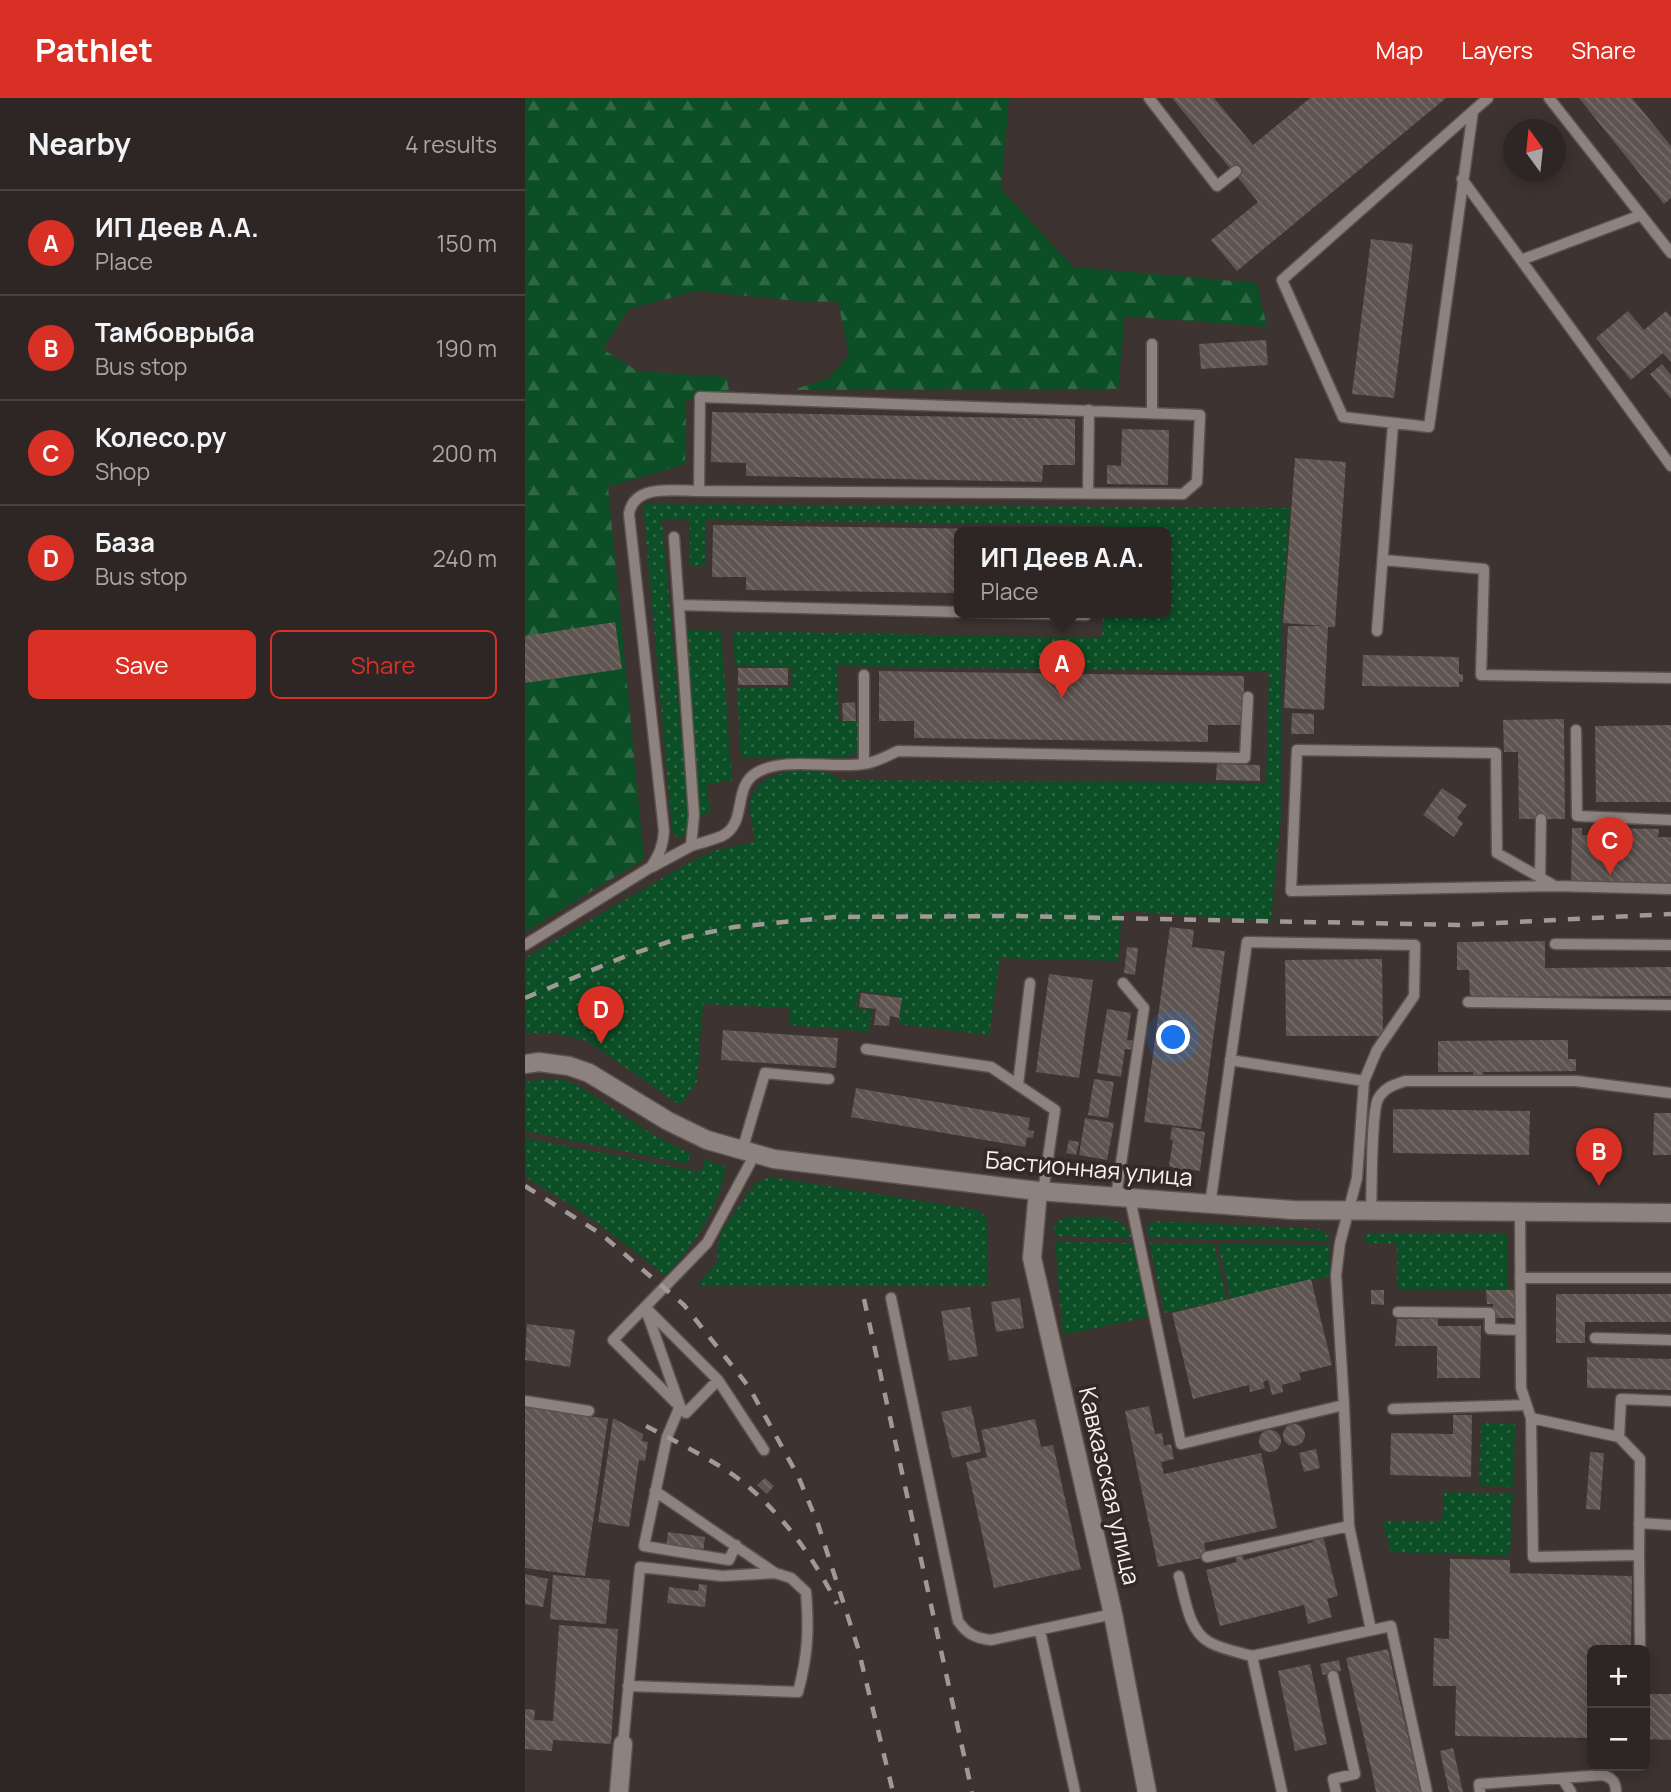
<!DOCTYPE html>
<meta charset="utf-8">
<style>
:root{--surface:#2e2624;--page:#3a3231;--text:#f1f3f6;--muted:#a7a5a6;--line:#494341;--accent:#d93025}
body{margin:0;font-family:Manrope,sans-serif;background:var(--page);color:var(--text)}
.controls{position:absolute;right:21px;bottom:21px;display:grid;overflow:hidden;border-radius:10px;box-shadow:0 4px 18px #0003}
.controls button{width:63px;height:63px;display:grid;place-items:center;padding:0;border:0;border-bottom:2px solid var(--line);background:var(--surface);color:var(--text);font:35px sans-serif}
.compass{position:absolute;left:978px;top:21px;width:63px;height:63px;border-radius:50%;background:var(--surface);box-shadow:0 4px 18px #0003;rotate:345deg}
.you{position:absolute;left:649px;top:940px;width:24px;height:24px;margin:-18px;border:5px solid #fff;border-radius:50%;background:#1a73e8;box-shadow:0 0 0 10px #1a73e833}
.badge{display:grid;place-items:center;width:46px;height:46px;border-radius:50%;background:var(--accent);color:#fff;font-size:23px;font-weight:700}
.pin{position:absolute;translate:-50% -58px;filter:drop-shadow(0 2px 4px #0008)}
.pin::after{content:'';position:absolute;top:37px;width:24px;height:21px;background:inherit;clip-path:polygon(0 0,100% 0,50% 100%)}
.popup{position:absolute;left:429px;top:429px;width:217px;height:91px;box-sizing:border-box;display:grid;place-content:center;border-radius:10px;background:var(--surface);filter:drop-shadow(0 2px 5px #0005);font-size:23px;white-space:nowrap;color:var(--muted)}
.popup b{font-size:26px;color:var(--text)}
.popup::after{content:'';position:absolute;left:50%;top:100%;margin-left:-14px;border:14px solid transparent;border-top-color:var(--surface)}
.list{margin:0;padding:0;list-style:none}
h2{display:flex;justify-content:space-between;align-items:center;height:91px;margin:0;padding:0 28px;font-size:30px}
h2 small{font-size:23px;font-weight:400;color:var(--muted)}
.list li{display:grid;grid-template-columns:46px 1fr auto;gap:21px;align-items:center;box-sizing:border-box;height:105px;padding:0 28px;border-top:2px solid var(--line)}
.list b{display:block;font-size:26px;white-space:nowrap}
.list p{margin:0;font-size:23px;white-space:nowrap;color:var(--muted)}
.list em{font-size:23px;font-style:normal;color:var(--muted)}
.actions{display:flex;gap:14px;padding:21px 28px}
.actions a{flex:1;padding:16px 0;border:2px solid var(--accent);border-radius:10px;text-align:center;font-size:24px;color:var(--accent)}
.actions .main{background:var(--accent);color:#fff}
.map{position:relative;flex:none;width:1146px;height:1694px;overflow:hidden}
header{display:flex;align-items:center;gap:42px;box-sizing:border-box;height:98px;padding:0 35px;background:var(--accent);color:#fff}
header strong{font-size:33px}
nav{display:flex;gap:38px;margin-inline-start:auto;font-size:24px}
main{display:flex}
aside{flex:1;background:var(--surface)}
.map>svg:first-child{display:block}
</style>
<header>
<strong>Pathlet</strong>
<nav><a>Map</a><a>Layers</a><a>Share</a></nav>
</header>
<main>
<aside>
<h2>Nearby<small>4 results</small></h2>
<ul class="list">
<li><span class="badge">A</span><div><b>ИП Деев А.А.</b><p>Place</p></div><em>150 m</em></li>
<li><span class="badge">B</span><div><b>Тамбоврыба</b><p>Bus stop</p></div><em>190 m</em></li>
<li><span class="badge">C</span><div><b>Колесо.ру</b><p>Shop</p></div><em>200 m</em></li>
<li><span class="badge">D</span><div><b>База</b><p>Bus stop</p></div><em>240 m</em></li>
</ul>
<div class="actions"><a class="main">Save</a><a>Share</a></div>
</aside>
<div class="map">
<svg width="1146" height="1694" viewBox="0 0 1146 1694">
<defs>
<pattern id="grass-dots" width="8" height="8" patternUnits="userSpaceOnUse" patternTransform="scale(1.75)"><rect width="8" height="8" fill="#0c4e26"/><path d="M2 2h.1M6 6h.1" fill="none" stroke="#306846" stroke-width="1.8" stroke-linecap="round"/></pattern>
<pattern id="forest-firs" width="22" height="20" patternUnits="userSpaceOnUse" patternTransform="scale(1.75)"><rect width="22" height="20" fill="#0c4e26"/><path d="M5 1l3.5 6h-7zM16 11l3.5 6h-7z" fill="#306846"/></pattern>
<pattern id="building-back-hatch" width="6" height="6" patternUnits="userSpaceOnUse" patternTransform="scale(1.75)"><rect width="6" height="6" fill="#5e5450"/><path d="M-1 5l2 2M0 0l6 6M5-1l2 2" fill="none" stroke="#766d6a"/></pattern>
</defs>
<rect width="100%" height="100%" fill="#3d3330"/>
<path fill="url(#grass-dots)" d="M118 406 765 410 756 526 757 706 746 823 597 813 593 863 475 860 464 937 374 926 377 899 334 893 331 910 347 912 344 934 264 927 265 910 178 906 172 984 155 1007 62 943 29 935H0V860L167 763 191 752 230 744C228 731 223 713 226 700 234 674 277 669 300 674 305 675 310 679 315 682L741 685 744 574 312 568 314 624 336 622C336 642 342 656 318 659L216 660 212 589 266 590 267 569 210 568 208 533 577 540 578 514H640V434H581L580 427 181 422 180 468H165V422H137L164 722 161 737 152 740 147 731Z
M163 532 196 533 207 682 181 687 186 714 172 719Z
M20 981 40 982 54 988 127 1036 166 1056 162 1066 0 1033V984Z
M0 1040 176 1074 180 1061 201 1069C192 1113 171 1146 140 1178 96 1141 50 1107 0 1079Z
M245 1079 453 1112 462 1121V1188L172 1187 193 1164 192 1152 196 1134 230 1085Z
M541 1119C563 1120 599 1114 607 1140L530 1138 529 1130 532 1124Z
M630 1123 794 1131 803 1138 805 1143 623 1140V1128Z
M842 1136H982V1192H872V1146L842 1145 838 1140Z
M530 1144 608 1145 623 1219 538 1237Z
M624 1145 689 1146 702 1201 640 1215Z
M693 1146 805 1147V1178L706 1201Z
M956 1325 990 1326 988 1389 954 1388Z
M919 1394 988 1396 985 1458 866 1454 857 1423H917Z"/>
<path fill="url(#forest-firs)" d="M0 0H484L476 91 548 169 732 185 742 229 600 218 593 291 267 292 304 280 324 257 313 204 273 203 171 193 104 211 78 251 112 273 201 279 204 292 161 303 160 366 83 389 119 761 0 834Z"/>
<path fill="url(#building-back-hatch)" d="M647 0H689L728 47 785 0H921L712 173 686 142 733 104Z
M1054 0H1107L1146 48V100L1139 106Z
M846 141 888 146 869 300 827 296Z
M1103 213 1119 232 1141 213 1146 219V264L1138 255 1106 282 1071 240Z
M741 242 743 267 676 271 674 246Z
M1137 266 1146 277V301L1125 276Z
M187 314 550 321V367H518L517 384 221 378V365L186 364Z
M597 331 644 332 643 387 582 386V367L596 368Z
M770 360 821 364 810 529H803L799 612 759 610 763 528H799L758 525Z
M188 427 464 431V434H434V495L221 492V479H187Z
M90 524 97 571 0 585V538Z
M838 557 934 559V576H938V584H934V589L837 588Z
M213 570H263V587H213Z
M354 573 719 578V627H683V644L389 640V623H354Z
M330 604 331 623H318L317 605Z
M767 615 789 616V636H766Z
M1039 621 1040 721H994L993 654H979L978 622Z
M1146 627V704H1071L1070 628Z
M692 666 735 667V683L691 682Z
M917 690 942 707 932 720 938 725 929 739 898 717Z
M1047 730H1057V737L1079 738V730L1134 731 1133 739H1146V785L1046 783Z
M645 829 669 832 667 849 700 853 676 1031 619 1024Z
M1020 843V870L1146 869V898L945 899 944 872H932V844Z
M602 849 613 850 610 877 599 875Z
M857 861 858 938H761L760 862Z
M524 876 568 882 554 980 511 974Z
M336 895 377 900 374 920 365 918 364 928 349 927 351 911 334 909Z
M582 911 606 915 602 942 610 943 609 952 600 951 596 979 572 975Z
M198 932 313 940 311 970 196 962Z
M1043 942V961H1051V973L958 974V979H948V974H913V943Z
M569 981 589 984 583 1020 563 1017Z
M331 990 505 1020 503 1032 509 1033 508 1040 502 1039 500 1049 326 1019Z
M868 1011 1005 1013 1004 1057 868 1055Z
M1129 1015H1146V1057H1128Z
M560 1020 589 1025 582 1062 554 1057Z
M647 1029 680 1034 675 1073 661 1071 660 1073 644 1068 648 1042H645Z
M544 1042 554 1044 551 1057 541 1055Z
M786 1181 807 1267 774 1275 776 1282 757 1287 758 1294 747 1297 743 1282 738 1284 740 1290 725 1294 724 1287 668 1301 647 1215Z
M846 1192H859V1207L846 1206Z
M961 1192H991V1220H968V1206H962Z
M1031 1196H1146V1224H1060V1245H1031Z
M495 1200 499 1230 471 1234 466 1204Z
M445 1209 453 1258 424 1263 416 1213Z
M897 1217 913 1218V1228H956L955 1280H912V1248H870L872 1221H897Z
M2 1226 50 1232 45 1269 0 1262Z
M1062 1259 1146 1261V1292L1062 1290Z
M446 1308 456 1354 427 1360 416 1314Z
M624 1308 630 1336 637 1335 639 1348 646 1346 649 1361 636 1364 639 1376 736 1355 752 1430 679 1445 682 1459 633 1469 600 1313Z
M0 1309 83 1321 60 1478 0 1470Z
M928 1317H947L946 1379 865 1377 866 1335 928 1336Z
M88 1320 118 1336 117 1343 123 1344 120 1363 114 1362 104 1429 73 1424Z
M510 1321 516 1349 528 1347 556 1471 469 1490 441 1364 462 1359 456 1332Z
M758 1337a11 11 0 1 1 22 0a11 11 0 1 1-22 0Z
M734 1343a11 11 0 1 1 22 0a11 11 0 1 1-22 0Z
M791 1351 795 1370 779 1374 774 1355Z
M1065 1354 1079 1355 1075 1412 1061 1411Z
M240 1380 249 1388 242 1396 232 1387Z
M143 1434 180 1439 178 1455 141 1450Z
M798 1438 813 1498 802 1501 807 1519 783 1526 779 1507 695 1528 681 1472 712 1464 710 1459 717 1457 719 1462 788 1444 787 1441Z
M925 1461 985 1462V1475L1107 1478 1106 1552H1067V1640L930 1638 931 1588H908L909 1540 924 1541Z
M0 1476 23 1481 18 1509 0 1506Z
M28 1477 85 1482 81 1526 25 1521Z
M174 1486 182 1487 180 1509 142 1505 144 1489 173 1493Z
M34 1527 93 1531 86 1646 28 1642 27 1653 0 1651V1611L10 1612 9 1622 28 1623Z
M863 1551 868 1574 896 1694H851L848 1679 821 1560Z
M814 1562 816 1573 798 1577 795 1566Z
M785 1566 802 1646 770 1653 753 1573Z
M1120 1596H1146V1642L1120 1641Z
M928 1650 938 1694H924L915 1653Z"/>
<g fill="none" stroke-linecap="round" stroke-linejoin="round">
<g stroke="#5b524f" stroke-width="13">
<path id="lane" d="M624 0 692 88 711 73
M1024 0 1146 155
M948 13 904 329 818 319 757 182 948 13 963 0
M937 81 1146 368
M996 162 1116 117
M627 246V315
M563 395 564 312
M859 462 959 471 956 577 1146 580
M154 507 434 514
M446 514 561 517V514
M852 533 868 326
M339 577V666
M1051 632 1052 718 1146 722
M166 748C176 745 187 742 197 738 223 725 207 690 231 675 259 658 306 671 338 666 350 665 362 658 373 653L720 660 723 599
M127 769 166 748 169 717 149 439
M1015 779 1016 721
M1030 788 972 755 971 655 772 652 766 793 1030 788 1146 791
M1030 846 1146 847
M0 847 126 769C134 757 138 748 139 733L104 416C109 385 150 393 174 393L658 396 672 384 675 317 175 299 174 393
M943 904 1146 907
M341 951 466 969 530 1012 518 1094
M705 962 839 983
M493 987 505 885
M217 1053 240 975 304 981
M591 1099 619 910 598 885
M605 1100 656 1346 819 1307 811 1177 815 1145 832 1080 839 983 852 952 889 898 890 847 722 844 685 1107
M846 1113C847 1093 846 1015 853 1001 859 990 868 987 880 983H1051L1146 995
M995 1116 996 1290 1006 1320 1008 1459 1114 1457 1115 1361 1094 1339 1006 1320
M995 1180H1146
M366 1200 433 1523C442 1536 450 1540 466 1542L588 1516
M120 1209 193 1282 161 1315 88 1242Z
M873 1214 965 1215V1231L995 1232
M1070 1240 1146 1242
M193 1282 239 1352
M0 1303 64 1313
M819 1307 824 1428 846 1532
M868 1311 1001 1307
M1094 1339 1096 1301 1146 1303
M130 1393 250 1475
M1114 1425 1146 1427
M211 1447 204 1462 119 1448 142 1339 155 1308 120 1209 182 1145 230 1056
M1114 1457 1115 1552
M682 1459 824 1428
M654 1478C660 1499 663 1532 684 1544 696 1551 713 1554 727 1558
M515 1533 550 1694
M808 1578 830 1676 808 1681 811 1694
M98 1646 115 1469 197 1478 250 1475 266 1480 281 1494C284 1532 283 1557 273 1594L103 1588
M1037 1680 1046 1694
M757 1694 727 1558 866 1528 902 1694
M955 1694 954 1686 1078 1677C1087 1680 1091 1684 1091 1694"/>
</g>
<g stroke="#5b524f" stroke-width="21">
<path id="street" d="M513 1093 507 1160 588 1516 622 1694
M94 1694 98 1646"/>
</g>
<g stroke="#5b524f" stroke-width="21">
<path id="secondary" d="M0 966 14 964 44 968 64 975 143 1023 182 1042 249 1061 513 1093 768 1112 1146 1115"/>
</g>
<use href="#lane" stroke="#8e827e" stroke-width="10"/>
<use href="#street" stroke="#8e827e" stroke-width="18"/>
<use href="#secondary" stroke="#8e827e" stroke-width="18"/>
<path stroke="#a19996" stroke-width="4.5" stroke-dasharray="12 12" stroke-linecap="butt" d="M0 900 101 858 152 841 209 829 309 819 488 818 933 827 1146 816
M0 1088 76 1136 159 1207 224 1289 273 1378 293 1426 333 1550 368 1694
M339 1201 447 1694
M121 1328C151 1344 183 1359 211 1379 254 1411 288 1458 312 1506"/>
</g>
<g text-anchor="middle" stroke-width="7" stroke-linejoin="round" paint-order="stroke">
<g font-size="24" fill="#f6f0ed" stroke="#332926">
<text transform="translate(564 1071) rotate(5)" y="8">Бастионная улица</text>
<text transform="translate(584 1388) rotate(77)" y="8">Кавказская улица</text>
</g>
</g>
</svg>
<div class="controls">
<button>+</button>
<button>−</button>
</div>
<svg class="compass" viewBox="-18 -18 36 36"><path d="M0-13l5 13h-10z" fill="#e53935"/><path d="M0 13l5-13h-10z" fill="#a7a5a6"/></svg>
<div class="you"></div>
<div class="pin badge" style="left:537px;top:600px">A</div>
<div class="popup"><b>ИП Деев А.А.</b>Place</div>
<div class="pin badge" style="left:1074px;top:1088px">B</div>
<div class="pin badge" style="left:1085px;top:777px">C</div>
<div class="pin badge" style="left:76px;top:946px">D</div>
</div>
</main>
